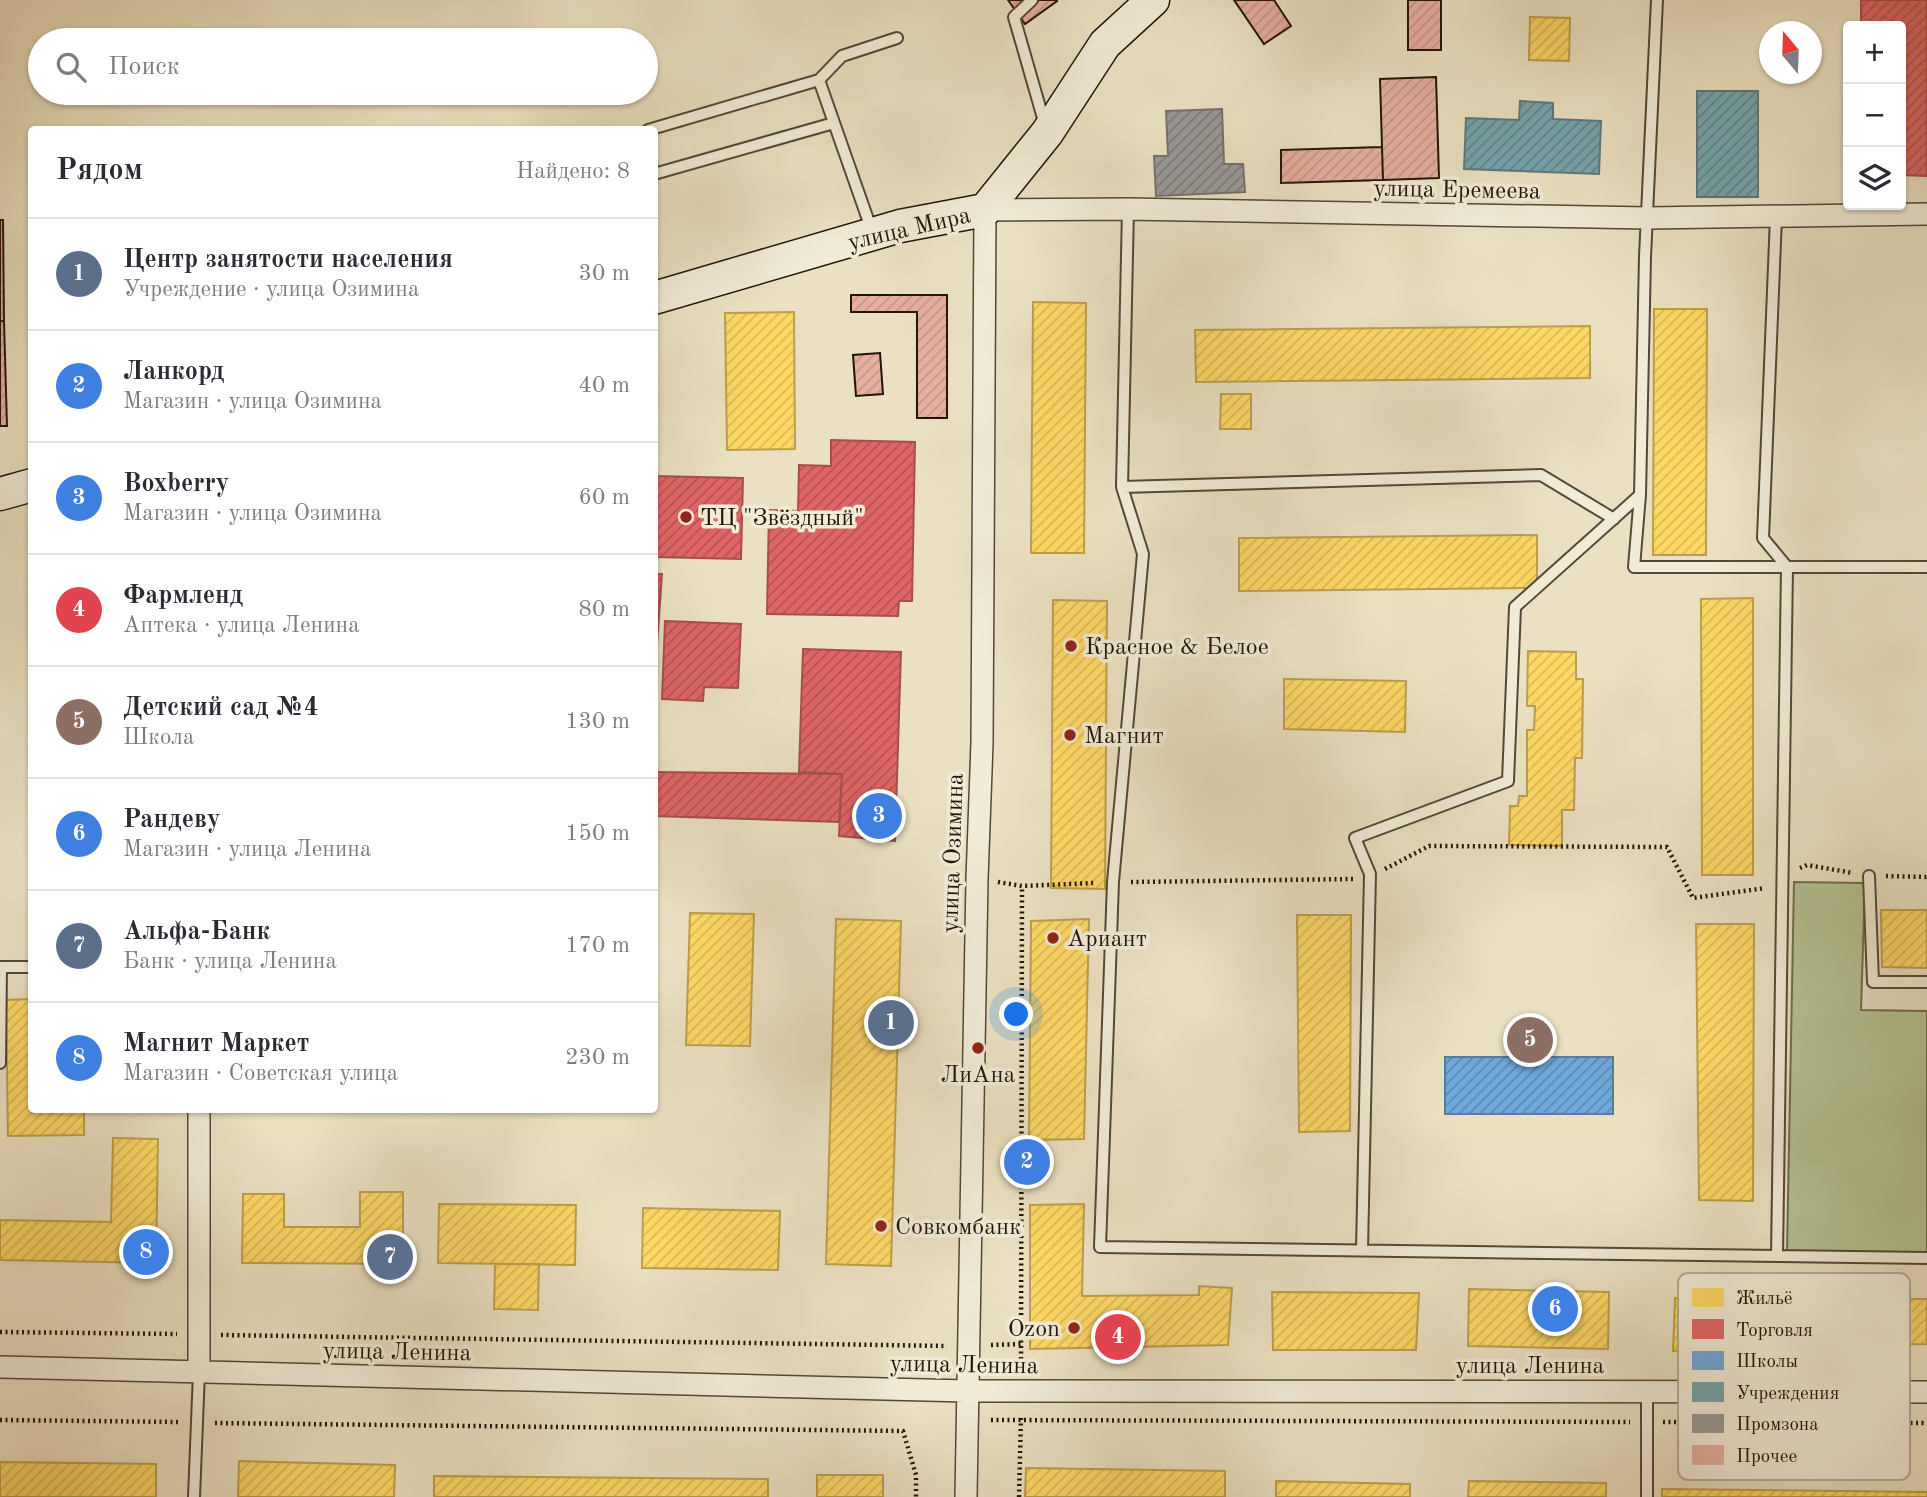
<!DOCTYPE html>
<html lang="ru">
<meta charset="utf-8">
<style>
:root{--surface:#fff;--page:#f7f7f7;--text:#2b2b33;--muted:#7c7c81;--line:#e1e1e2;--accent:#0b8043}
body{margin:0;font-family:"Old Standard TT",serif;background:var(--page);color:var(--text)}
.controls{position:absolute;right:21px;top:21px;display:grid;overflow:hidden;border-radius:7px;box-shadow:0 2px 5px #0004}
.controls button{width:63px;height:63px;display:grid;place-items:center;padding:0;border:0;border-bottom:2px solid var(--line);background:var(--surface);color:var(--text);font:35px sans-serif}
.compass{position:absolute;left:1759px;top:21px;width:63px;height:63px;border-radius:50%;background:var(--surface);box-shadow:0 2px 5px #0004;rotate:341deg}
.you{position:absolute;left:1017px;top:1015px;width:24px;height:24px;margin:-18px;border:5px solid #fff;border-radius:50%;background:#1a73e8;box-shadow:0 0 0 10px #1a73e833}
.badge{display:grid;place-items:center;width:46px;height:46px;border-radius:50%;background:var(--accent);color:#fff;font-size:23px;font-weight:700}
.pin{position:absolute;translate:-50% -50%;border:4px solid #fff;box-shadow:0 2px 7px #0006}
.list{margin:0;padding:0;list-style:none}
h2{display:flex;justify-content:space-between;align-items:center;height:91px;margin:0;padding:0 28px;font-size:30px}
h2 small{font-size:23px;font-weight:400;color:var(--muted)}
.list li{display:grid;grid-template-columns:46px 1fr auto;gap:21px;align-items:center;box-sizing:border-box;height:112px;padding:0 28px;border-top:2px solid var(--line)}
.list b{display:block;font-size:26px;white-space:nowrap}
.list p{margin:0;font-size:23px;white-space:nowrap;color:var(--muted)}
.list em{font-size:23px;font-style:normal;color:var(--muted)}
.icon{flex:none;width:38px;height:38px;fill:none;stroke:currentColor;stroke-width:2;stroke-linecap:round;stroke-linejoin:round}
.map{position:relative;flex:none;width:1927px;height:1497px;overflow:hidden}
.search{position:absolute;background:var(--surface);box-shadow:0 2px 5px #0004;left:28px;top:28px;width:630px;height:77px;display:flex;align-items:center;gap:18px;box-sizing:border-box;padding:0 24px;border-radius:38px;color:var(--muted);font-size:26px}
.panel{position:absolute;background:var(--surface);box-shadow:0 2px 5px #0004;left:28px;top:126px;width:630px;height:987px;border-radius:7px}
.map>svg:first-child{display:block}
</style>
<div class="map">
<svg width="1927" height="1497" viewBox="0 0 1927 1497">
<defs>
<pattern id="homes-hatch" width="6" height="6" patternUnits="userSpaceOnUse" patternTransform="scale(1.75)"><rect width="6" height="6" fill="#ffd966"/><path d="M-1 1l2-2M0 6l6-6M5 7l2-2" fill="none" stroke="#dab957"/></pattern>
<pattern id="shops-hatch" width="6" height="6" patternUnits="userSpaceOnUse" patternTransform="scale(1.75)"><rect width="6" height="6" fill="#e06666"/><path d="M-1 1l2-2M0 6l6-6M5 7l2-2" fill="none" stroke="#b55352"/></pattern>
<pattern id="schools-hatch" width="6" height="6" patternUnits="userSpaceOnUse" patternTransform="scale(1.75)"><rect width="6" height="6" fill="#6fa8dc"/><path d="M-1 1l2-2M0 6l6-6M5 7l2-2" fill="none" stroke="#5b88b0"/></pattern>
<pattern id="public-hatch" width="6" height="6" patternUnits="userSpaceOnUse" patternTransform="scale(1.75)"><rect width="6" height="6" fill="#76a5af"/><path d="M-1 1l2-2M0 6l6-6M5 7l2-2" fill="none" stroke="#60858c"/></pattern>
<pattern id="industry-hatch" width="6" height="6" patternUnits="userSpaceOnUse" patternTransform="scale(1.75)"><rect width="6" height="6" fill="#999"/><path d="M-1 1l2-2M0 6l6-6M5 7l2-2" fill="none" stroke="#7c7c7b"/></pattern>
<pattern id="building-hatch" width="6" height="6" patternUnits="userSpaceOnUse" patternTransform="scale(1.75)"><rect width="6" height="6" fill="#e6afa0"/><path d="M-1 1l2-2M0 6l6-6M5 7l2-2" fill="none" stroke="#c59688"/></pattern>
</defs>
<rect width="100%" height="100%" fill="#ebe1c2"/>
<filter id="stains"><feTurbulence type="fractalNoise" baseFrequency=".00286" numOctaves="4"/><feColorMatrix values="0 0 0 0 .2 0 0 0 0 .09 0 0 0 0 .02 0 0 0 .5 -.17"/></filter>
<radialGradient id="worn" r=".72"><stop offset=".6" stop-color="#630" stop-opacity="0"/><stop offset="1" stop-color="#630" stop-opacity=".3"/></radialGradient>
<path fill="#b6c394" stroke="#6c6c4e" stroke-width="2" d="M1794 882 1865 883 1861 1010 1927 1011V1255L1787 1253Z"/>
<path fill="url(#homes-hatch)" stroke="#bd9e4a" stroke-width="2" d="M1530 17 1570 18 1569 61 1529 60Z
M1033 302 1086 303 1084 553H1031Z
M1654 309H1707L1706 555H1653Z
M794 312 795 449 727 450 725 313Z
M1590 326V378L1196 382 1195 330Z
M1221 394H1251V429H1220Z
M1537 535V588L1239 591V538Z
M1753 598V875H1702L1701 599Z
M1053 600 1107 601 1105 889 1051 888Z
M1528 651 1576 652V679H1583L1582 758H1575L1574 810H1562V846L1509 845 1510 806H1518L1519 796H1527V730H1534L1535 706H1527Z
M1284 679 1406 681 1405 732 1284 729Z
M1881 910H1927V968L1882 967Z
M690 913 754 914 750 1046 686 1045Z
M1297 915H1351L1350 1131 1299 1132Z
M836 919 901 921 891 1266 826 1264Z
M1089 919 1084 1139 1029 1140 1031 921Z
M1696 924H1754L1753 1201 1699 1200Z
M32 999V1110H84V1135L8 1136 6 1000Z
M113 1138 158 1139 156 1263 0 1260V1220L111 1222Z
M360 1192H403V1264L242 1263 243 1194H284V1227H360Z
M439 1204 576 1205 575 1265 438 1263Z
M1084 1204 1082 1296 1199 1295V1286L1232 1288 1228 1345 1030 1349V1205Z
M643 1208 780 1211 778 1270 642 1268Z
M495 1264H539L538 1310 494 1309Z
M1469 1289 1609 1292 1608 1349 1468 1346Z
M1272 1292 1419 1293 1416 1350H1273Z
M1675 1298 1818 1301 1815 1357 1673 1351Z
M1876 1299H1927V1344L1876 1345Z
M239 1461 395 1465 394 1497H238Z
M0 1462 156 1464V1497H0Z
M1026 1468 1225 1471V1497H1025Z
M817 1475H883V1497H817Z
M434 1476 768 1479V1497H434Z
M1276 1481 1410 1484V1497H1276Z
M1469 1481 1606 1483V1497H1468Z
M1662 1489 1927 1492V1497H1662Z"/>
<path fill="url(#shops-hatch)" stroke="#a74e4a" stroke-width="2" d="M1861 0H1927V176L1901 175V26H1861Z
M831 440 915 442 912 601H899L898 616 767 614 769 510 798 511 799 465 831 466Z
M654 476 743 478 741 559 654 557Z
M654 574H662L657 644H654Z
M665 621 741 624 738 688 704 687 703 701 662 699Z
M803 649 901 652 895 841 839 836 842 774 799 772Z
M654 772 842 774 839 822 654 816Z"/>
<path fill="url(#schools-hatch)" stroke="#587c9c" stroke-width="2" d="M1445 1057H1613V1114H1445Z"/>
<path fill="url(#public-hatch)" stroke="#5d7a7d" stroke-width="2" d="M1697 91H1758V197H1697Z
M1520 101 1553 103V119L1601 121 1599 174 1464 169 1466 118 1519 120Z"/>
<path fill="url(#industry-hatch)" stroke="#75716e" stroke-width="2" d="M1222 109 1224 164H1243L1245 192 1156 196 1154 156H1168L1166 111Z"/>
<path fill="url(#building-hatch)" stroke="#221508" stroke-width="2" d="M1008 0H1056L1057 1 1025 24Z
M1234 0H1274L1291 26 1264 44Z
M1408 0H1441V50H1408Z
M1436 77 1439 178 1383 180 1380 79Z
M1382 147 1383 180 1281 183V150Z
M0 220H3L4 321H0Z
M851 295H947V418H917V312H851Z
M0 321H4L7 426H0Z
M880 353 883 394 856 396 853 355Z"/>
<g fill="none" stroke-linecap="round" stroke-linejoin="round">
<g stroke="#544836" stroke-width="14">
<path id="lane" d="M1032 0 1014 17 1045 125
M1657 0 1645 257 1640 495 1634 567H1927
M819 80 842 56 897 38
M648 130 819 80 872 231
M654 174 834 123
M1128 209 1122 487 1143 554 1113 882 1100 1247 1927 1258
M1776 217 1763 538 1787 567 1777 1256
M1122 487 1541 475 1614 519
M1869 876 1873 982H1927
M0 967H32
M0 1063 1 967
M1362 1250 1370 874 1355 838 1508 781 1515 607 1640 495
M1647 1391V1497
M194 1497 199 1372"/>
</g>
<g stroke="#544836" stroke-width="24">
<path id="street" d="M0 1367 967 1391 1927 1392
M199 1372V1110
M966 1497 977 879 982 743 985 210 1128 209 1648 218 1927 214"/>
</g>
<g stroke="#221508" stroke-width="35">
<path id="secondary" d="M654 298 900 226 985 210 1047 133 1105 44 1153 0
M0 494 32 485"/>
</g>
<path stroke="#221508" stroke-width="4.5" stroke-dasharray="2 3.5" stroke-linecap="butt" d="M1800 868 1807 865 1853 873
M1385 869 1429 846 1667 847 1693 898 1765 888
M1886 876 1927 877
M998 882 1022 886 1094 883
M1131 882 1353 879
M0 1332 177 1334
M221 1335 947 1346
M991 1345 1021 1344
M1021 1370 1022 886
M0 1420 179 1422
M991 1420 1630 1422
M1663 1422 1927 1423
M215 1423 903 1431 916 1475V1497
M1019 1497 1021 1417"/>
<use href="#lane" stroke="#f2ecd7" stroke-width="10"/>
<use href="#street" stroke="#f2ecd7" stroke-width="21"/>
<use href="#secondary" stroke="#f2ecd7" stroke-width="32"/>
</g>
<g fill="#8f2418" stroke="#f2ecd7" stroke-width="2.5">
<circle cx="686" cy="517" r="7"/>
<circle cx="1071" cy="646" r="7"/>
<circle cx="1070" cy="735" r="7"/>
<circle cx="1053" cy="938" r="7"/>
<circle cx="978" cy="1048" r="7"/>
<circle cx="881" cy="1226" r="7"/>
<circle cx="1074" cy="1328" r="7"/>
</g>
<g text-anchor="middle" stroke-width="7" stroke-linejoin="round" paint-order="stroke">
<g font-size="24" fill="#221508" stroke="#f2ecd7">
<text transform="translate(1457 189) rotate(1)" y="8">улица Еремеева</text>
<text transform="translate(909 228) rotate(-13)" y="8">улица Мира</text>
<text transform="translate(952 853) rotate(-88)" y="8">улица Озимина</text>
<text transform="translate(397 1351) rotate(1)" y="8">улица Ленина</text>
<text transform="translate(964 1364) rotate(1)" y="8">улица Ленина</text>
<text x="1530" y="1373">улица Ленина</text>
</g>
<g font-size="24" fill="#221508" stroke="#f2ecd7" text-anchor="start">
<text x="700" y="525">ТЦ "Звёздный"</text>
<text x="1085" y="654">Красное &amp; Белое</text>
<text x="1084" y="743">Магнит</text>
<text x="1067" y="946">Ариант</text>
<text x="978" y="1082" text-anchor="middle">ЛиАна</text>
<text x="895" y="1234">Совкомбанк</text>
<text x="1060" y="1336" text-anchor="end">Ozon</text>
</g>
</g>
<rect x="1678" y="1273" width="232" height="207" rx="10" fill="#f2ecd7" stroke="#b4ac99" stroke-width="2"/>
<rect x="1692" y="1288" width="32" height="19" fill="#ffd966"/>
<rect x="1692" y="1319" width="32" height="20" fill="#e06666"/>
<rect x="1692" y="1351" width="32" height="19" fill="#6fa8dc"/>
<rect x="1692" y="1382" width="32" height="20" fill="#76a5af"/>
<rect x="1692" y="1414" width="32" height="19" fill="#999"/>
<rect x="1692" y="1445" width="32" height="20" fill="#e6afa0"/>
<g font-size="19" fill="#221508">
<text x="1736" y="1304">Жильё</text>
<text x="1736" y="1336">Торговля</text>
<text x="1736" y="1367">Школы</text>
<text x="1736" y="1399">Учреждения</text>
<text x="1736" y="1430">Промзона</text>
<text x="1736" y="1462">Прочее</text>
</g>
<rect width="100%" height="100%" filter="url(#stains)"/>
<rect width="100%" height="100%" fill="url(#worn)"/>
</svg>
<div class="controls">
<button>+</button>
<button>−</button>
<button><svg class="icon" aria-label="layers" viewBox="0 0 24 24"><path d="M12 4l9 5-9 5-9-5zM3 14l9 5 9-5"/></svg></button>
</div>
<svg class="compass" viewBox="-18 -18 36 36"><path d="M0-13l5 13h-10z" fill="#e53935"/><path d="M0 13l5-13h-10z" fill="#7c7c81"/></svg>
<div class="you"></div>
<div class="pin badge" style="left:891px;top:1023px;background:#5c6f8a">1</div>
<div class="pin badge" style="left:1027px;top:1162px;background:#3f7fe0">2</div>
<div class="pin badge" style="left:879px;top:816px;background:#3f7fe0">3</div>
<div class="pin badge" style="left:1118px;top:1337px;background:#e0444e">4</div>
<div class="pin badge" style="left:1530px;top:1040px;background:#8d6e63">5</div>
<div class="pin badge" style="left:1555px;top:1309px;background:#3f7fe0">6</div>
<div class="pin badge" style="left:390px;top:1257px;background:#5c6f8a">7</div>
<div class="pin badge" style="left:146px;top:1252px;background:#3f7fe0">8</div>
<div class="search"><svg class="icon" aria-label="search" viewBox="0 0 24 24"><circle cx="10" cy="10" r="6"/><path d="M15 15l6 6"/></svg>Поиск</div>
<section class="panel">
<h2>Рядом<small>Найдено: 8</small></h2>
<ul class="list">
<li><span class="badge" style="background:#5c6f8a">1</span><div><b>Центр занятости населения</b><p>Учреждение · улица Озимина</p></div><em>30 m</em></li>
<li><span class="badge" style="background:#3f7fe0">2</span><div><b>Ланкорд</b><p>Магазин · улица Озимина</p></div><em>40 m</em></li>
<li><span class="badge" style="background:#3f7fe0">3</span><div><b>Boxberry</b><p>Магазин · улица Озимина</p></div><em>60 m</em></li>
<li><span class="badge" style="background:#e0444e">4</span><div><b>Фармленд</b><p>Аптека · улица Ленина</p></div><em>80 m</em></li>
<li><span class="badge" style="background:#8d6e63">5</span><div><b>Детский сад №4</b><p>Школа</p></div><em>130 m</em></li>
<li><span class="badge" style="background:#3f7fe0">6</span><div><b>Рандеву</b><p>Магазин · улица Ленина</p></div><em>150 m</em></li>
<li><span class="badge" style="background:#5c6f8a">7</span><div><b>Альфа-Банк</b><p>Банк · улица Ленина</p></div><em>170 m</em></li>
<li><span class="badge" style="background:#3f7fe0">8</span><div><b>Магнит Маркет</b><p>Магазин · Советская улица</p></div><em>230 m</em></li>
</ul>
</section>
</div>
